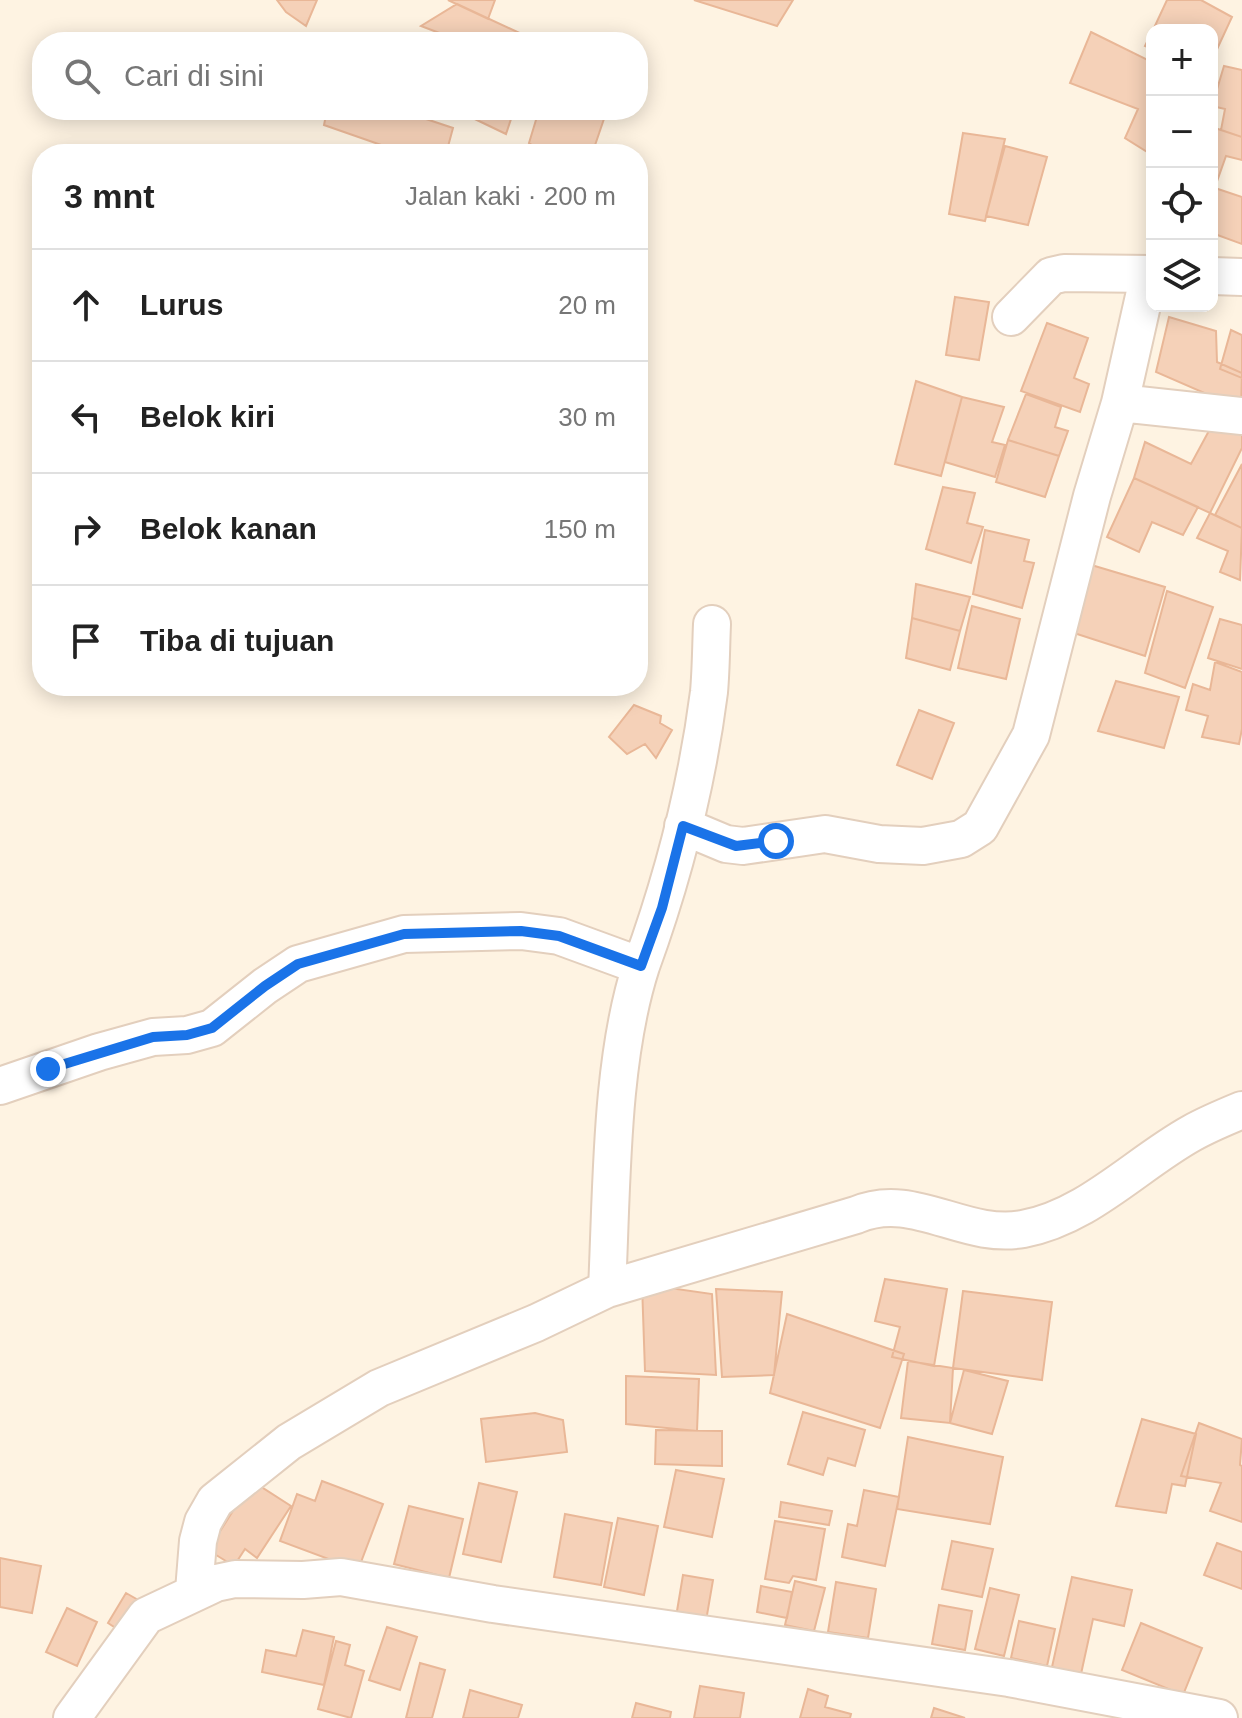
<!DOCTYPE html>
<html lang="id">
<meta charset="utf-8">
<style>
:root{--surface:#fff;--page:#f2f2f2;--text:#222;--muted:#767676;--line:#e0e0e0}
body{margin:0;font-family:Arial,sans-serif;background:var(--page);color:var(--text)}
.controls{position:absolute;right:24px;top:24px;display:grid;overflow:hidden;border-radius:16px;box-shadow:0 4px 20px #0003}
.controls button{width:72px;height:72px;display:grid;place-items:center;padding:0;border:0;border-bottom:2px solid var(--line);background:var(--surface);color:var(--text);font:40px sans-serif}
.stop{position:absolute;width:24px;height:24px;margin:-18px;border:6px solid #1a73e8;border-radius:50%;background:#fff}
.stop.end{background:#1a73e8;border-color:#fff;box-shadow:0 2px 8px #0008}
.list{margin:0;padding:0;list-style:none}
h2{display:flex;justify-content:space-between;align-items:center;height:104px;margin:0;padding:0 32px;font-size:34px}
h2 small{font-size:26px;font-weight:400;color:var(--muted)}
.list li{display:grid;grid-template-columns:52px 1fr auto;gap:24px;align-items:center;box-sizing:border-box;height:112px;padding:0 32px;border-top:2px solid var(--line)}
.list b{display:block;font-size:30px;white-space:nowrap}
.list em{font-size:26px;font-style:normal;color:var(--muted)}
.icon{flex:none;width:44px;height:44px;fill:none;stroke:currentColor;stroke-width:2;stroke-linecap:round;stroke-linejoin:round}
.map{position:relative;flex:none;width:1242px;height:1718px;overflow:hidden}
.search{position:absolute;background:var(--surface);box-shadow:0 4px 20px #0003;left:32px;top:32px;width:616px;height:88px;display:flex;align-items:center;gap:20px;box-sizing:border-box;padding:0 28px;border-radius:32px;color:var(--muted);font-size:30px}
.panel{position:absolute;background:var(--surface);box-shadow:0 4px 20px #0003;left:32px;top:144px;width:616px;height:552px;border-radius:32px}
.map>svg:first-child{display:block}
</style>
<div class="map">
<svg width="1242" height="1718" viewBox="0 0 1242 1718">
<rect width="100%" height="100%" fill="#fef3e2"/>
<path fill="#f5d1b8" stroke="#e9b797" stroke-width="2" d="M277 0H317L306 26 286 12Z
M448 0H495L488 19Z
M694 0H793L777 26Z
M1167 0H1201L1232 17 1212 60V30H1153Z
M457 4 539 42H463L421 26Z
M1091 32 1152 62V155L1125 138 1138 109 1070 83Z
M1152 32V49L1145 46Z
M1224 66 1242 70V137L1221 130 1225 109 1212 106Z
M327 110H399L453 128 446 154H407L324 125Z
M456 110H514L506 134Z
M539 110H607L592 154H545L529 143Z
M1212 127 1242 137V160L1226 156 1215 187H1212Z
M963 133 1005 139 985 221 949 214Z
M1005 146 1047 157 1028 225 986 216Z
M1212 187 1242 197V244L1212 233Z
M955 297 989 302 979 360 946 355Z
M1169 317 1216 331 1217 362 1242 373 1241 409 1156 372Z
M1047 323 1088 338 1074 378 1089 384 1080 412 1021 391Z
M1231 330 1242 335V378L1220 369Z
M916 381 962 397 941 476 895 464Z
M1026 394 1061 407 1055 427 1068 431 1059 456 1008 440Z
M962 397 1004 407 992 442 1005 445 995 477 945 462Z
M1217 416 1242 424V448L1210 513 1134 478 1145 442 1191 464Z
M1008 440 1059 456 1045 497 996 482Z
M1242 464V528L1215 515Z
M1134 478 1198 507 1183 535 1152 522 1139 552 1107 537Z
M943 487 975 493 967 523 983 527 971 563 926 549Z
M1210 513 1242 528 1240 580 1220 572 1228 551 1197 538Z
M985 530 1029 540 1024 561 1034 563 1022 608 973 594Z
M1078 561 1165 587 1145 656 1074 633Z
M916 584 970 597 960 631 912 618Z
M1167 591 1213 607 1185 688 1145 673Z
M972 606 1020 619 1006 679 958 668Z
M912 618 960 631 950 670 906 658Z
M1220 619 1242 625V669L1208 658Z
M1215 662 1242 672V729L1239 744 1202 737 1208 716 1186 710 1193 684 1210 690Z
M1116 681 1179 697 1164 748 1098 731Z
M634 705 661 716 660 723 672 730 656 758 645 744 627 754 609 737Z
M919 710 954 723 932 779 897 765Z
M885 1279 947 1289 934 1366 892 1357 900 1327 875 1321Z
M642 1284 712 1294 716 1375 645 1371Z
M716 1289 782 1292 774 1375 722 1377Z
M963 1291 1052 1302 1042 1380 953 1368Z
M787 1314 904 1354 880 1428 770 1393Z
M908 1361 953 1368 950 1423 901 1418Z
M964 1370 1008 1381 992 1434 950 1423Z
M626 1376 699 1379 697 1431 626 1424Z
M803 1412 865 1430 855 1466 828 1458 823 1475 788 1464Z
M535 1413 563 1420 567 1452 486 1462 481 1419Z
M1142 1419 1196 1434 1185 1486 1172 1484 1166 1513 1116 1506Z
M1199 1423 1242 1439 1240 1465 1242 1466V1522L1210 1511 1221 1483 1181 1476Z
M656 1430 722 1431V1466L655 1464Z
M908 1437 1003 1457 990 1524 897 1509Z
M676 1470 724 1479 712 1537 664 1527Z
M252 1481 291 1506 257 1558 245 1549 234 1566 208 1550Z
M322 1481 383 1504 358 1570 280 1541 297 1494 315 1501Z
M479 1483 517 1492 501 1562 463 1554Z
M864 1490 899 1497 885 1566 842 1557 848 1524 857 1526Z
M781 1502 832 1511 829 1525 779 1517Z
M409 1506 463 1519 449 1578 394 1564Z
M565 1514 612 1523 601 1585 554 1577Z
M618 1518 658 1526 644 1595 604 1587Z
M775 1521 825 1529 816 1580 793 1576 789 1583 765 1579Z
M952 1541 993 1549 982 1597 942 1589Z
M1217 1543 1242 1552V1589L1204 1575Z
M0 1558 41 1566 32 1613 0 1607Z
M683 1575 713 1580 706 1621 676 1617Z
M1072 1577 1132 1590 1124 1626 1093 1619 1081 1674 1052 1667Z
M795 1581 825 1588 814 1631 785 1625Z
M836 1582 876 1589 868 1638 828 1632Z
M761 1586 792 1592 787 1618 757 1612Z
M990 1588 1019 1595 1004 1656 975 1649Z
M126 1593 147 1605 128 1636 108 1623Z
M939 1605 972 1611 965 1650 932 1644Z
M67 1608 97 1622 77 1666 46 1652Z
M1019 1621 1055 1629 1047 1666 1011 1658Z
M1141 1623 1202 1648 1183 1695 1122 1670Z
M387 1627 417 1637 400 1690 369 1680Z
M303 1630 334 1637 324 1685 262 1672 266 1650 296 1656Z
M336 1641 350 1645 345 1665 364 1671 351 1718 318 1709Z
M420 1663 445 1670 432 1718H406Z
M700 1686 744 1693 740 1718H694Z
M808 1689 828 1696 825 1707 851 1714 850 1718H800Z
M470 1690 522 1705 518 1718H463Z
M636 1703 671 1712 670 1718H632Z
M934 1708 965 1718H931Z"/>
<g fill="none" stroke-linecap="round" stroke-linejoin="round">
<g stroke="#e3cfbd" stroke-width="40">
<path id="minor" d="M1212 276 1242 277
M1011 317 1051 276 1064 273 1152 274
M1120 403 1242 416
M683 826 726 844 743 846 825 834 879 844 923 846 961 839 980 827 1031 735 1092 496 1120 403 1149 274
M0 1086 99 1052 153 1037 187 1035 212 1028 265 986 298 964 404 934 521 931 559 936 641 966C673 878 697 785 709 692 711 670 711 647 712 624
M607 1289C612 1188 610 1062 641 966
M194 1591 198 1541 203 1522 215 1501 289 1442 379 1388 536 1323 607 1289 856 1215C913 1190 964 1240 1023 1229 1088 1217 1136 1164 1192 1133 1208 1124 1225 1117 1242 1110
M72 1718 146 1616 216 1583 235 1579 303 1580 341 1577 493 1604 1009 1678 1219 1718"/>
</g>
<use href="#minor" stroke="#fff" stroke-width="36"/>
</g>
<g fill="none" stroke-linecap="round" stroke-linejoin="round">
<path stroke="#1a73e8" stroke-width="10" d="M48 1069 153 1037 187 1035 212 1028 265 986 298 964 404 934 521 931 559 936 641 966 662 908 683 826 736 846 776 841"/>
</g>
</svg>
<div class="controls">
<button>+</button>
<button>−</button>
<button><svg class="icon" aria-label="locate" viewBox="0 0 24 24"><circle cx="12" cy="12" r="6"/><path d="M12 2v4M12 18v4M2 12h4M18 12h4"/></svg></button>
<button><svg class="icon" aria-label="layers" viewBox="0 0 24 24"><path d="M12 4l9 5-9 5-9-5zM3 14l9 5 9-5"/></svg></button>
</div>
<div class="stop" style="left:776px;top:841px"></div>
<div class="stop end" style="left:48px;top:1069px"></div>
<div class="search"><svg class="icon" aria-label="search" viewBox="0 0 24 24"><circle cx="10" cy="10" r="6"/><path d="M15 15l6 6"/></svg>Cari di sini</div>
<section class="panel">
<h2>3 mnt<small>Jalan kaki · 200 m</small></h2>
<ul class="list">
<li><svg class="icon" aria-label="ahead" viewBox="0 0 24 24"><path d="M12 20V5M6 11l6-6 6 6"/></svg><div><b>Lurus</b></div><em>20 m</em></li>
<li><svg class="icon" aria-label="left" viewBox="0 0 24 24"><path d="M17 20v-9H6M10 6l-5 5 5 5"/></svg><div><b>Belok kiri</b></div><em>30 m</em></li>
<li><svg class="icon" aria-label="right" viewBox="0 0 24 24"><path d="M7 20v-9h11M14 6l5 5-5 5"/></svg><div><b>Belok kanan</b></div><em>150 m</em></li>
<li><svg class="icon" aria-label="arrive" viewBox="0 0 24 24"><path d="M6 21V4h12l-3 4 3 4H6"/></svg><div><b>Tiba di tujuan</b></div></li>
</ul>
</section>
</div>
